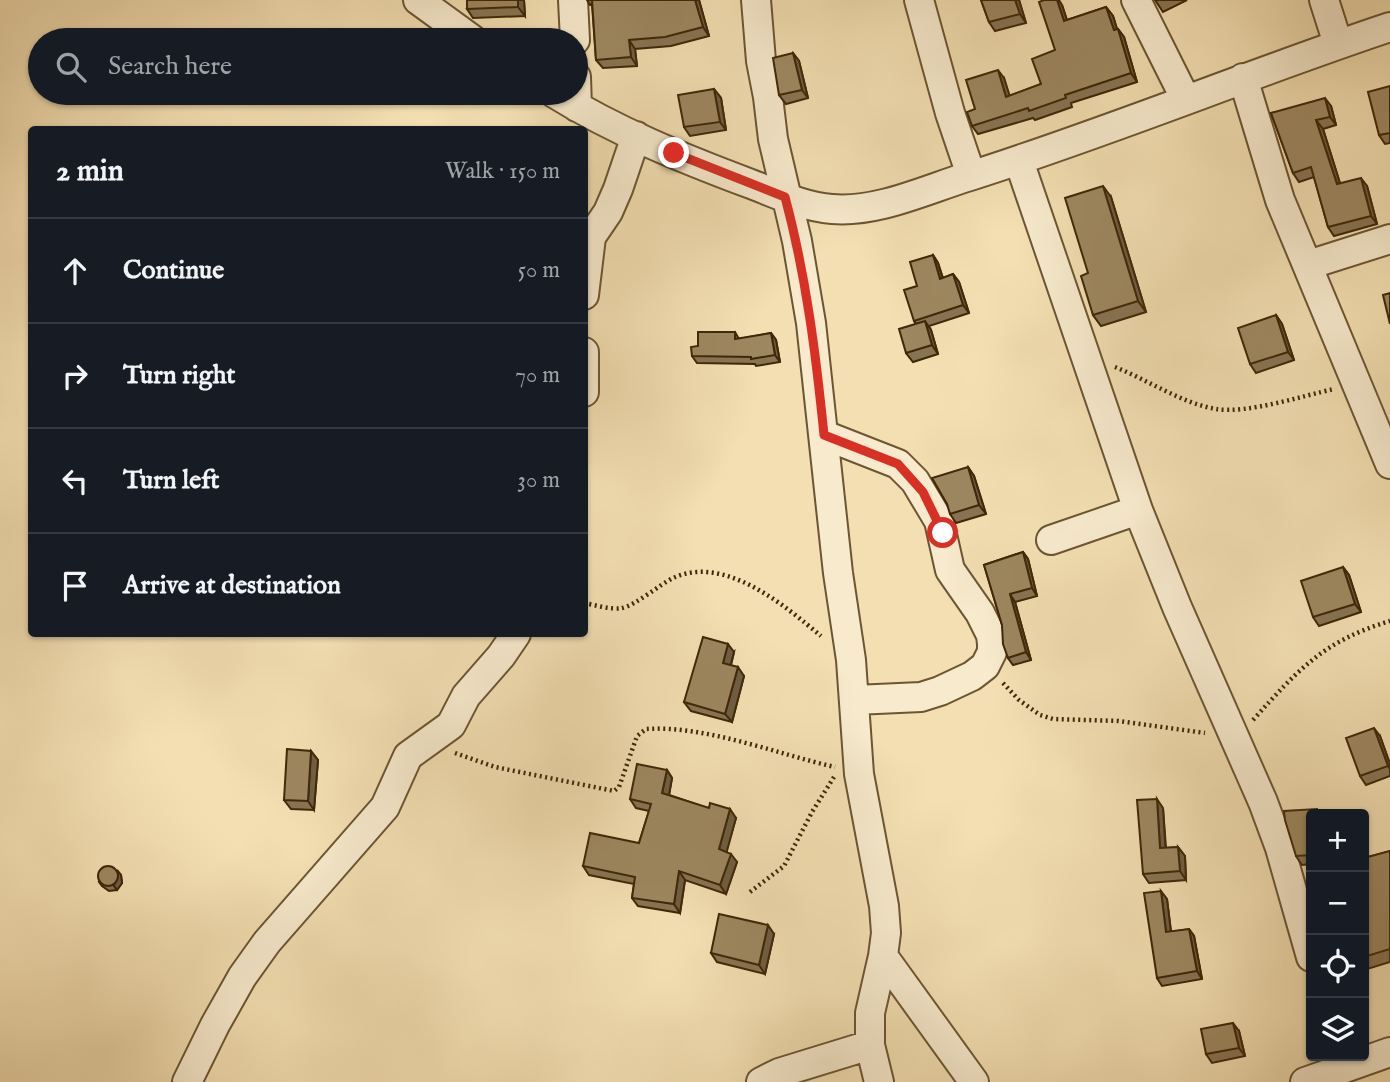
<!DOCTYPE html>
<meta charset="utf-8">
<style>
:root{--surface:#171b24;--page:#242831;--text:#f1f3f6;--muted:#9ea1a6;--line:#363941}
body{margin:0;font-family:"IM FELL English",serif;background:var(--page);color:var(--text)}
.controls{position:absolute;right:21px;bottom:21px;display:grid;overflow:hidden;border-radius:7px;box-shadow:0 2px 5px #0004}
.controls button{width:63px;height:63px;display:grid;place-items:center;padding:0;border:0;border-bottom:2px solid var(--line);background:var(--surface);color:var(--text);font:35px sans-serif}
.stop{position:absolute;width:21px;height:21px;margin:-16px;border:5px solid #d93025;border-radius:50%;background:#fff}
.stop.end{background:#d93025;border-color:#fff;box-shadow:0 2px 7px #0008}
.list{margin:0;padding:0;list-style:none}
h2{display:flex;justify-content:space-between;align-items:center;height:91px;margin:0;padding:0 28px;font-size:30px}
h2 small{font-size:23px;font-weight:400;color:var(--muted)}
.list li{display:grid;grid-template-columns:46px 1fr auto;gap:21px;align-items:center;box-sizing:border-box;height:105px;padding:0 28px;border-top:2px solid var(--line)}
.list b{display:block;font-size:26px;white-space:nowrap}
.list em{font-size:23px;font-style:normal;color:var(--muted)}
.icon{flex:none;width:38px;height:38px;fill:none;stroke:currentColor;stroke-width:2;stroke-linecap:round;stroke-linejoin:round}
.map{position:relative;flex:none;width:1390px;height:1082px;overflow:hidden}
.search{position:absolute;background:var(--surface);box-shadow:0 2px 5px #0004;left:28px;top:28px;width:560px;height:77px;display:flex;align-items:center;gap:18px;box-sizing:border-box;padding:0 24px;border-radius:38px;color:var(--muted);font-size:26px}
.panel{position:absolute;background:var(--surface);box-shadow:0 2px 5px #0004;left:28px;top:126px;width:560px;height:511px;border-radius:7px}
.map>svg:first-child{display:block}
</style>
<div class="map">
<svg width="1390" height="1082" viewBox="0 0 1390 1082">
<rect width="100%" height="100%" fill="#f3dfb2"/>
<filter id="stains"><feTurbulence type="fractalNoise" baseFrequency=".00286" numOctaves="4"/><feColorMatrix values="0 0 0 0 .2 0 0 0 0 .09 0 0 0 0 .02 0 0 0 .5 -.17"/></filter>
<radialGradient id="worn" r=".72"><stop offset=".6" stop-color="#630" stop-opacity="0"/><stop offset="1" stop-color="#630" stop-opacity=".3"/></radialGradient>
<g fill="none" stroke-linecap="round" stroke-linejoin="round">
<g stroke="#6c5532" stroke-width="32">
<path id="minor" d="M418 0 473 40
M573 0 575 40
M756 0 761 61 768 97 773 139 797 241 811 323 838 573 851 660 859 774 884 906 886 933 883 956 870 1013V1045L879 1082
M919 0 950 113 971 175
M1136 0 1186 100
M1324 0 1338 44
M576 77 577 107
M1243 78 1280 200 1390 464
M554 93C615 131 684 159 751 184 777 194 804 207 832 209 878 213 927 189 970 176 1112 131 1249 74 1390 27
M1019 161 1138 510 1177 607 1263 802 1280 848 1311 957
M1308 265 1390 239
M584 295 591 237 608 212 618 189 636 136
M584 352V392
M824 435 898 464 915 481 939 521 950 570 980 613 991 635 992 644V652L985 666 972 676 940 691 921 697 855 700
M1051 540 1138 510
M883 956 974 1082
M187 1082 215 1025 242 977 267 942 385 807 408 756 451 725 466 696 501 656 516 634
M761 1082 779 1073 870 1045
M1305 1082 1390 1052"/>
</g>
<path stroke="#3f2708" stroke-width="4.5" stroke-dasharray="2 3.5" stroke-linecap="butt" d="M1115 367C1148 380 1181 403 1216 409 1247 414 1302 396 1334 389
M584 603C595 605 611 610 622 608 636 605 659 585 673 578 725 554 785 606 821 636
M1003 683 1019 700 1040 715 1053 719 1118 721 1205 733
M1253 720C1298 670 1323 641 1390 621
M455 753 495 767 614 791 619 787 637 736 646 729C705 725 777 754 835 767
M750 892 784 866 812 812 834 777"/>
<use href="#minor" stroke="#f7eacd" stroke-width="28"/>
</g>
<path fill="#877453" stroke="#3f2708" stroke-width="2" d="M524 0 525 16 473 18 467 9Z
M587 0H699L709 36 671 46 635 49 637 66 603 68 596 60 592 4 590 5Z
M981 0H1019L1026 23 995 31 989 22Z
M1155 0H1187L1163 12Z
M1062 5 1067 20 1106 7 1113 16 1117 29H1118L1124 37 1137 82 1071 103 1072 107 1035 120 1033 118 978 134 972 126 975 109 1004 78 1009 96 1041 84 1055 50Z
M793 53 799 61 808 98 786 104 779 95Z
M1390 86V143L1385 144 1379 135Z
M714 89 721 98 726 130 690 136 684 127Z
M1331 106 1336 125 1323 129 1340 183 1367 186 1377 224 1334 236 1328 227 1314 177 1299 182 1293 173 1271 113Z
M1111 197 1146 312 1101 326 1093 315 1088 273Z
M933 255 938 263 943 278 953 274 959 282 969 313 929 326 931 330 938 354 913 362 906 353 916 324 914 321 917 286Z
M1276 315 1282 324 1294 360 1256 373 1250 364Z
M735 332 739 339 771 333 776 340 780 362 756 366 755 364 697 363 692 356 698 346Z
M968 467 974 476 986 514 956 523 950 514Z
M1023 552 1028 559 1037 596 1015 602 1031 660 1013 665 1008 658 1002 625 984 565Z
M1343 567 1349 575 1361 612 1319 626 1313 617Z
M734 652 731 665 744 676 732 722 691 711 684 702Z
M1380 736 1390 764V776L1366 785 1360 776Z
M311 751 318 760 314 810 291 809 284 800Z
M667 770 672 778 669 795 736 818 726 852 737 862 726 894 685 880 680 913 638 906 632 898 634 884 589 875 583 866 639 843 649 811 636 808 630 799Z
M1163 808 1166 848 1178 847 1185 856 1186 880 1149 883 1143 874Z
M1311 814V864L1302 865 1296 856Z
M1390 851V962L1364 970V858Z
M121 875 122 883 117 890 109 891 102 886 99 882Z
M1167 899 1171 932 1189 929 1194 936 1202 979 1162 986 1157 978Z
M774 934 765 974 717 962 711 953Z
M1239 1031 1245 1056 1212 1063 1206 1054Z"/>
<path fill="#6e5e43" stroke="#3f2708" stroke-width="2" d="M518 0H524L525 16 518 7Z
M695 0H699L709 36 703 27Z
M1015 0H1019L1026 23 1020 14Z
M1057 0H1059L1062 5 1070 30 1064 21Z
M1106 7 1113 16 1120 39 1114 30Z
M1118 29 1124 37 1137 82 1131 73Z
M629 40 635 49 637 66 631 57Z
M793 53 799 61 808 98 802 90Z
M998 70 1004 78 1013 106 1006 97Z
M714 89 721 98 726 130 720 122Z
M1325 98 1331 106 1336 125 1330 117Z
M1316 120 1323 129 1343 193 1337 184Z
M1361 178 1367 186 1377 224 1371 216Z
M1103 186 1111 197 1146 312 1138 301Z
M933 255 938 263 945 286 940 279Z
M953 274 959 282 969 313 963 305Z
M1276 315 1282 324 1294 360 1288 352Z
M925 321 931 330 938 354 932 345Z
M771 333 776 340 780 362 775 355Z
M968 467 974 476 986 514 979 505Z
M1023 552 1028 559 1037 596 1032 588Z
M1343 567 1349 575 1361 612 1355 604Z
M1010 594 1015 602 1031 660 1026 652Z
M728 644 734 652 729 672 723 663Z
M738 667 744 676 732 722 725 714Z
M1374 728 1380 736 1390 764V769L1388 766Z
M311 751 318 760 314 810 308 801Z
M667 770 672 778 668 801 662 793Z
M1157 799 1163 808 1166 857 1160 848Z
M730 809 736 818 725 858 719 849Z
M1178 847 1185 856 1186 880 1180 871Z
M731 854 737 862 726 894 720 885Z
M118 871 121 875 122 883 117 890 114 886Z
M679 871 685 880 680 913 674 904Z
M1161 891 1167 899 1172 940 1166 932Z
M768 925 774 934 765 974 759 965Z
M1189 929 1194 936 1202 979 1197 971Z
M1233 1023 1239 1031 1245 1056 1239 1048Z"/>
<path fill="#9d8760" stroke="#3f2708" stroke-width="2" d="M467 0H518V7L467 9Z
M592 0H695L703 27 665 37 629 40 631 57 596 60Z
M981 0H1015L1020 14 989 22Z
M1044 0H1057L1064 21 1106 7 1114 30 1118 29 1131 73 1065 95 1066 98 1029 111 1028 108 972 126 967 112 975 109 966 80 998 70 1006 97 1041 84 1032 59 1055 50 1039 2Z
M793 53 802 90 779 95 773 58Z
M1390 86V133L1379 135 1368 92Z
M714 89 720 122 684 127 678 95Z
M1325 98 1330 117 1316 120 1337 184 1361 178 1371 216 1328 227 1311 167 1293 173 1271 113Z
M1103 186 1138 301 1093 315 1081 276 1088 273 1065 198Z
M933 255 940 279 953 274 963 305 914 321 904 290 917 286 910 262Z
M1390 293V324L1383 295Z
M1276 315 1288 352 1250 364 1238 328Z
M925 321 932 345 906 353 899 329Z
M698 332H735V339L771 333 775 355 751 359V357L692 356 691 347 698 346Z
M968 467 979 505 950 514 947 504 932 478Z
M1023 552 1032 588 1010 594 1026 652 1008 658 1003 644 1002 625 984 565Z
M1343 567 1355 604 1313 617 1301 581Z
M703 637 728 644 723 663 738 667 725 714 684 702Z
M1374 728 1388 766 1360 776 1346 738Z
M287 749 311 751 308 801 284 800Z
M637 764 667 770 662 793 709 808 710 803 730 809 719 849 731 854 720 885 679 871 674 904 632 898 635 877 583 866 590 833 639 843 651 804 630 799Z
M1157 799 1160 848 1178 847 1180 871 1143 874 1137 800Z
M1317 809V814H1311V855L1296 856 1285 820 1284 811Z
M1390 851V949L1364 957V858Z
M98 876a10 10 0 1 1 20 0a10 10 0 1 1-20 0Z
M1161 891 1166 932 1189 929 1197 971 1157 978 1144 893Z
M719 914 768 925 759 965 711 953Z
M1233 1023 1239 1048 1206 1054 1201 1029Z"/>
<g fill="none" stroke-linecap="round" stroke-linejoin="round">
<path stroke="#d93025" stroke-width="9" d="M674 153 785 197C806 275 816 355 824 435L898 464 923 492 943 533"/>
</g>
<rect width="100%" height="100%" filter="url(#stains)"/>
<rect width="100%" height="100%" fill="url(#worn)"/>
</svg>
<div class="controls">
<button>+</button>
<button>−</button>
<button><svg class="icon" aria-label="locate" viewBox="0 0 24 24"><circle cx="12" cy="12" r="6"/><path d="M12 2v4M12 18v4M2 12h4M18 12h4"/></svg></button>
<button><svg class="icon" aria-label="layers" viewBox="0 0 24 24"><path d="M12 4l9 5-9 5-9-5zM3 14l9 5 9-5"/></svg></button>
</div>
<div class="stop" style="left:943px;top:533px"></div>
<div class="stop end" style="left:674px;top:153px"></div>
<div class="search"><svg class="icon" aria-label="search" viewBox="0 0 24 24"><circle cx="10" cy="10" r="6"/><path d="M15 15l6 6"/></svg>Search here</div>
<section class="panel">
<h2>2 min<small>Walk · 150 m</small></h2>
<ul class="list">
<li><svg class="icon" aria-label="ahead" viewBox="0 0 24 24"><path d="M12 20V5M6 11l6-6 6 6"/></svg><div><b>Continue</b></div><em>50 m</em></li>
<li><svg class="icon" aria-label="right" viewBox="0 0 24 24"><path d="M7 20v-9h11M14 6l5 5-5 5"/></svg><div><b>Turn right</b></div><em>70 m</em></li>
<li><svg class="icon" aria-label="left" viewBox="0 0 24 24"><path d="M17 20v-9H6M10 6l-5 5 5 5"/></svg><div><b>Turn left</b></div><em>30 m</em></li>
<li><svg class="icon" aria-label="arrive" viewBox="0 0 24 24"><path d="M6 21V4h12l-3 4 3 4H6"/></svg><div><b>Arrive at destination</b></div></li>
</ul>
</section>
</div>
